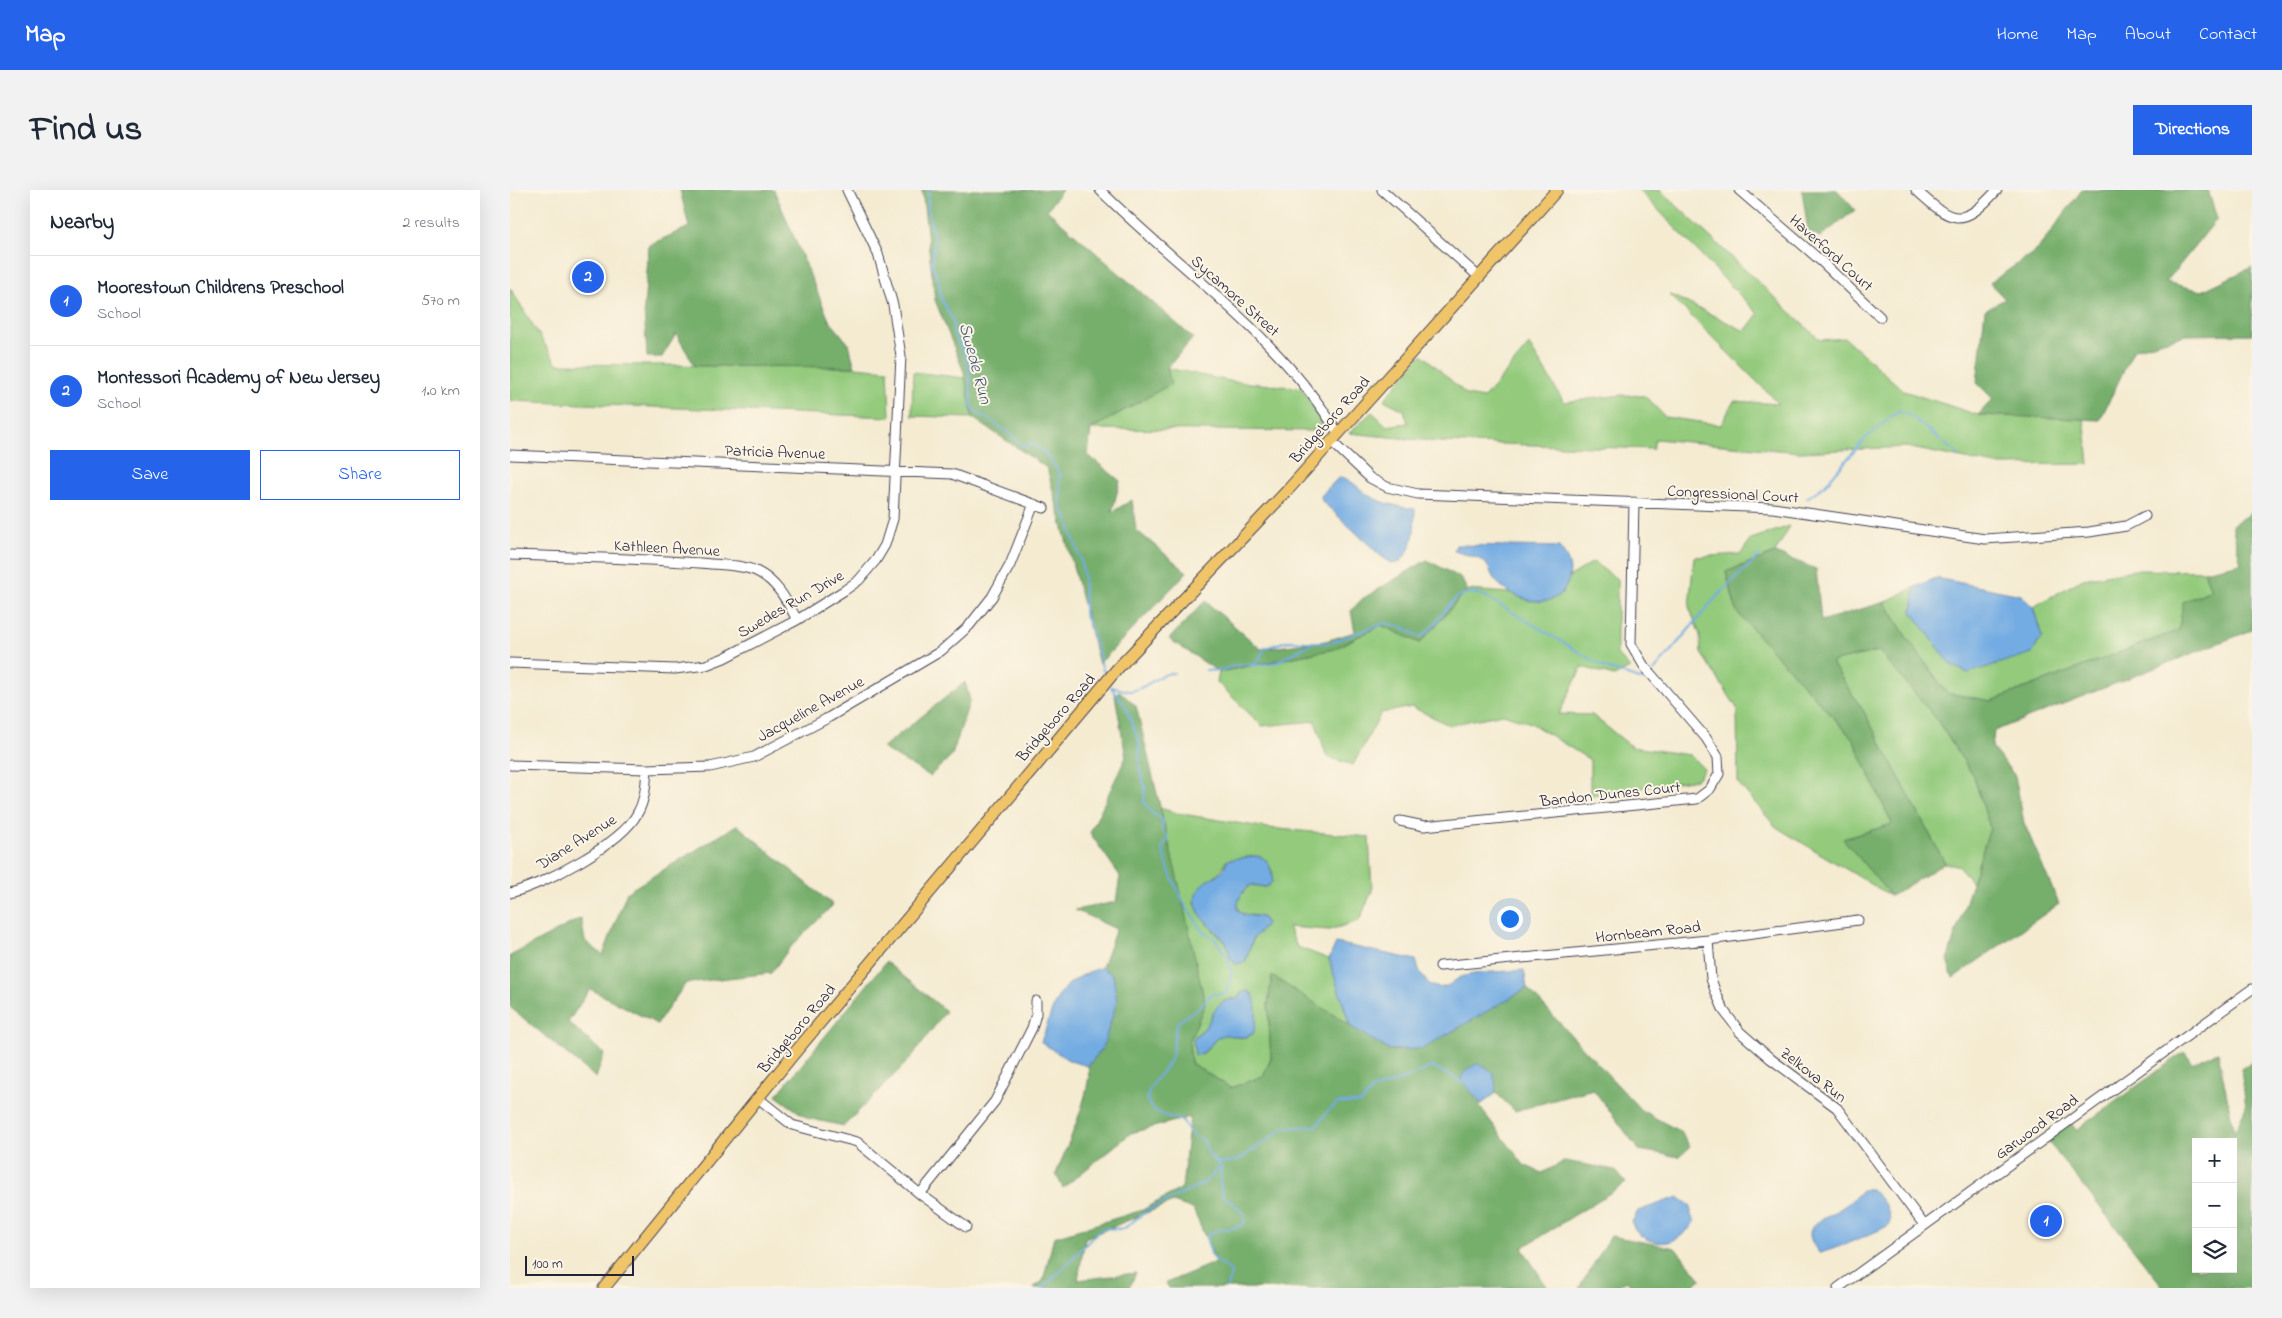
<!DOCTYPE html>
<meta charset="utf-8">
<style>
:root{--surface:#fff;--page:#f2f2f3;--text:#1f2937;--muted:#747a83;--line:#e0e1e3;--accent:#2563eb}
body{margin:0;font-family:"Indie Flower",sans-serif;background:var(--page);color:var(--text)}
.controls{position:absolute;right:15px;bottom:15px;display:grid;overflow:hidden;border-radius:0px;box-shadow:0 5px 20px #0002}
.controls button{width:45px;height:45px;display:grid;place-items:center;padding:0;border:0;border-bottom:1px solid var(--line);background:var(--surface);color:var(--text);font:25px sans-serif}
.scale{position:absolute;left:15px;bottom:12px;width:109px;box-sizing:border-box;padding-left:5px;border:2px solid #22223b;border-top:0;font-size:14px;line-height:18px;white-space:nowrap;color:#22223b;-webkit-text-stroke:4px #fcf5e5;paint-order:stroke}
.you{position:absolute;left:999px;top:728px;width:18px;height:18px;margin:-12px;border:4px solid #fff;border-radius:50%;background:#1a73e8;box-shadow:0 0 0 8px #1a73e833}
.badge{display:grid;place-items:center;width:32px;height:32px;border-radius:50%;background:var(--accent);color:#fff;font-size:16px;font-weight:700}
.pin{position:absolute;translate:-50% -50%;border:2px solid #fff;box-shadow:0 1px 5px #0006}
.list{margin:0;padding:0;list-style:none}
h2{display:flex;justify-content:space-between;align-items:center;height:65px;margin:0;padding:0 20px;font-size:21px}
h2 small{font-size:16px;font-weight:400;color:var(--muted)}
.list li{display:grid;grid-template-columns:32px 1fr auto;gap:15px;align-items:center;box-sizing:border-box;height:90px;padding:0 20px;border-top:1px solid var(--line)}
.list b{display:block;font-size:19px;white-space:nowrap}
.list p{margin:0;font-size:16px;white-space:nowrap;color:var(--muted)}
.list em{font-size:16px;font-style:normal;color:var(--muted)}
.actions{display:flex;gap:10px;padding:15px 20px}
.actions a{flex:1;padding:11px 0;border:1px solid var(--accent);border-radius:0px;text-align:center;font-size:18px;color:var(--accent)}
.actions .main{background:var(--accent);color:#fff}
.icon{flex:none;width:28px;height:28px;fill:none;stroke:currentColor;stroke-width:2;stroke-linecap:round;stroke-linejoin:round}
.map{position:relative;flex:none;width:1742px;height:1098px;overflow:hidden;border-radius:0px}
header{display:flex;align-items:center;gap:30px;box-sizing:border-box;height:70px;padding:0 25px;background:var(--accent);color:#fff}
header strong{font-size:24px}
nav{display:flex;gap:28px;margin-inline-start:auto;font-size:18px}
.intro{display:flex;align-items:center;justify-content:space-between;box-sizing:border-box;height:120px;padding:0 30px}
h1{margin:0;font-size:35px}
.button{padding:12px 22px;border-radius:0px;background:var(--accent);color:#fff;font-size:18px;font-weight:700}
main{display:flex;gap:30px;padding:0 30px}
aside{flex:1;background:var(--surface);border-radius:0px;box-shadow:0 5px 20px #0002}
.map>svg:first-child{display:block}
</style>
<header>
<strong>Map</strong>
<nav><a>Home</a><a>Map</a><a>About</a><a>Contact</a></nav>
</header>
<div class="intro"><h1>Find us</h1><a class="button">Directions</a></div>
<main>
<aside>
<h2>Nearby<small>2 results</small></h2>
<ul class="list">
<li><span class="badge">1</span><div><b>Moorestown Childrens Preschool</b><p>School</p></div><em>570 m</em></li>
<li><span class="badge">2</span><div><b>Montessori Academy of New Jersey</b><p>School</p></div><em>1.0 km</em></li>
</ul>
<div class="actions"><a class="main">Save</a><a>Share</a></div>
</aside>
<div class="map">
<svg width="1742" height="1098" viewBox="0 0 1742 1098">
<rect width="100%" height="100%" fill="#fcf5e5"/>
<filter id="ink" filterUnits="userSpaceOnUse"><feTurbulence type="fractalNoise" baseFrequency=".02" numOctaves="2"/><feDisplacementMap in="SourceGraphic" scale="10" xChannelSelector="R" yChannelSelector="G"/><feConvolveMatrix kernelMatrix="1 2 1 2 8 2 1 2 1" color-interpolation-filters="sRGB"/></filter>
<filter id="wash" filterUnits="userSpaceOnUse"><feTurbulence type="fractalNoise" baseFrequency=".0096" numOctaves="4" result="noise"/><feDisplacementMap in="SourceGraphic" scale="20" xChannelSelector="R" yChannelSelector="G"/><feGaussianBlur stdDeviation="1.12" result="paint"/><feColorMatrix in="noise" values="0 0 0 0 0 0 0 0 0 0 0 0 0 0 0 0 0 1.4 0 .05"/><feComposite in="paint" operator="in"/></filter>
<g filter="url(#wash)">
<rect width="100%" height="100%" fill="#f4ebd1"/>
<path fill="#93ca7c" stroke="#5a765c" fill-rule="evenodd" d="M1129 0H1150L1310 150 1335 148 1394 201 1468 225 1574 228 1579 274 1486 275 1396 257 1290 262 1145 249 1143 259 930 252 839 243 862 222 877 236 898 233 894 220 874 210 912 164 957 205 974 208 1019 155 1054 212 1112 205 1135 206 1155 227 1211 235 1224 211 1269 214 1159 104 1235 141 1248 124Z
M0 98 47 174 345 177 378 180 380 227 0 211Z
M657 178 719 191 792 198 816 241 581 239 660 194Z
M403 182 455 188 463 228 402 226Z
M1280 336 1265 363 1216 382 1227 422 1343 549 1382 634 1334 649 1381 706 1266 637 1228 593 1227 518 1191 463 1190 445 1179 417 1184 367 1231 364 1241 349Z
M1083 372 1107 389V464L1120 478 1104 486 1072 477 1049 524 1082 525 1122 557 1180 565 1194 579 1187 589 1080 606V570L1021 533 993 524 939 535 902 517 871 523 843 575 817 567 805 531 752 536 707 492 709 482 824 459 871 435 910 453 957 400 1000 403 1020 411 1052 403 1059 387Z
M1624 380 1694 381 1701 400 1673 412 1669 440 1481 511 1437 503 1395 445 1375 412 1405 397 1402 422 1532 447 1523 417 1573 389Z
M1369 461 1425 527 1464 587 1480 638 1462 693 1450 677 1435 673 1354 522 1321 472Z
M650 618 666 623 758 638 859 647 862 701 849 731 819 740 778 737 787 757 819 769 840 836 762 786 758 814 761 869 753 886 721 898 681 873 679 852 695 814ZM745 666 756 670 763 683 759 696 754 697 741 695 731 705 727 715 730 723 752 727 756 732 752 740 744 747 735 772 698 735 684 712C688 691 710 689 716 671ZM737 801 743 804 746 825 743 844C727 853 723 842 713 845 703 848 700 859 692 864L685 846C689 842 695 839 697 835 705 821 709 808 727 809L731 803Z"/>
<path fill="#76ae6c" stroke="#4c6854" fill-rule="evenodd" d="M170 0H264L319 130 338 153 345 177 185 176 166 144 152 167H137L134 119 139 55 179 37Z
M412 0H552L537 20 683 148 657 178 661 194 581 239 578 265 610 291 602 322 622 310 626 340 677 382 589 474 537 278 463 228 454 182 425 110Z
M1292 0H1327L1345 20 1310 47 1298 41Z
M1572 0H1698L1707 29 1656 92 1692 101 1742 77V144L1676 145 1624 159 1590 230 1468 225 1483 209 1467 193 1475 120 1495 109 1480 93 1527 60Z
M1742 322V440L1484 541 1482 558 1505 586 1514 633 1549 714 1443 788 1437 770 1480 638 1464 587 1425 527 1369 461 1321 472 1354 522 1435 673 1381 706 1333 649 1382 634 1343 549 1227 422 1216 382 1265 363 1306 379 1311 431 1375 412 1395 445 1437 503 1481 511 1669 440 1673 412 1701 400 1694 381 1731 373 1722 335Z
M917 370 951 388 957 400 910 453 871 435 824 459 709 482 659 449 695 411 751 459 816 451 845 442 841 421 852 409Z
M455 492 460 510 442 565 420 586 372 558Z
M609 501 626 516 670 700 695 814 679 852 681 873 721 898 753 886 761 869 758 814 762 786 879 860 912 859 1017 798 1131 920 1171 942 1180 957 1169 967 1129 960 1083 899 1005 921 986 903 969 916 1014 975 1032 983 1055 971 1105 980 1116 993 1012 1058 1038 1098H659L656 1093 706 1072 683 1019 663 1012 575 1048 568 1090 626 1083 619 1098H523L533 1091 544 1047 633 1020 672 998 680 927 621 943 553 998 546 984C555 961 584 897 578 876L593 857 603 785 592 777 606 739 565 720 606 712 610 686 580 643 616 567 605 505Z
M227 635 323 715 279 759 261 783 176 793 147 834 80 799 58 832 94 864 86 888 0 817V766L71 728 75 751 93 765 117 702Z
M376 772 436 821 399 870 334 936 297 928 266 906Z
M1674 862 1683 873 1708 862 1724 942 1736 917 1731 879 1742 871V1098H1654L1536 949 1560 932 1566 940ZM1686 952H1723V1079H1686Z
M1101 1046 1165 1058 1191 1089 1180 1098H1123L1117 1090 1104 1098H1069Z"/>
<path fill="#73ace3" stroke="#4a678f" d="M831 287C842 290 849 299 858 305 871 313 889 317 905 319 904 343 906 354 889 373H882L872 367 812 311 811 306 826 290Z
M946 355 1049 357C1057 367 1062 375 1059 388 1050 425 1004 412 985 390 981 385 979 375 973 371 965 366 953 364 944 361Z
M1426 388 1511 405 1523 417 1532 447 1522 463 1458 483 1441 475 1402 422 1405 397Z
M745 666C759 666 763 681 762 692L756 697C752 697 747 695 743 695 734 695 727 712 727 719L734 725 752 727 756 733 752 740 743 748 735 772 726 774C716 768 721 758 714 750 700 735 671 715 694 693 699 688 709 686 713 680 716 676 715 673 718 670Z
M826 753 906 770C909 784 920 803 937 796 943 793 948 787 954 786 973 781 995 782 1014 780L1017 798 912 859 879 860 840 836 819 769Z
M592 777 603 785 607 811 593 857 578 876 560 871 531 852C547 808 544 795 592 777Z
M737 801 743 804C747 814 747 834 743 844 727 852 721 842 711 846 700 851 698 864 685 865L683 849C687 843 694 841 697 835 705 821 708 808 727 809L732 802Z
M967 874C984 877 987 889 985 904L971 914 951 889C952 882 960 877 967 874Z
M1355 999H1361C1370 1007 1383 1021 1379 1035 1372 1040 1315 1063 1309 1063 1287 1034 1310 1033 1330 1019 1339 1014 1346 1005 1355 999Z
M1168 1007 1181 1016V1025L1184 1032C1180 1039 1171 1047 1164 1050 1149 1057 1125 1049 1122 1032L1128 1021Z"/>
<g fill="none" stroke-linecap="round" stroke-linejoin="round">
<path stroke="#73ace3" stroke-width="2" d="M418 0V18L424 50 422 75 429 91 431 108 443 131 444 144 454 164 460 182 461 214 464 221 489 236 515 257 523 254 536 264 549 282 551 319 556 326 571 371 574 389V424L580 436 594 483
M1297 308 1314 296 1355 249 1389 220 1405 229 1449 265
M743 474 748 471 755 458 777 451 819 453 875 433 890 436 911 447C934 434 940 391 975 406L1094 477 1135 491 1140 486
M696 480 709 481 727 475H750L767 472 802 453
M1143 482 1208 405 1250 365
M601 497 616 517 629 552 630 581 635 597 634 612 641 622 653 630 652 640 659 649 652 658 661 686 677 719 684 727 691 740 705 749 717 767 722 783 716 803 702 804 690 816 668 832C662 844 666 859 660 870 653 885 622 906 647 922 655 927 665 927 673 931L680 943 694 951 699 964 711 977 710 994 713 1006C722 1013 735 1019 735 1032 724 1044 705 1034 696 1048L702 1067 721 1081 718 1098
M601 497C607 498 614 501 621 501 637 499 647 483 664 483
M709 973 725 971 735 966 773 938 806 936 818 921 828 913H851L862 900 894 889 921 877H924L954 893
M532 1098 553 1079 588 1041 596 1038 611 1039 616 1037 638 1020 694 993 704 984 705 979H711"/>
</g>
</g>
<g filter="url(#ink)">
<g fill="none" stroke-linecap="round" stroke-linejoin="round">
<g stroke="#424052" stroke-width="11">
<path id="minor" d="M590 0C670 80 769 145 828 243
M872 0 968 86
M1229 0 1311 71 1370 127
M1406 0C1442 33 1452 39 1487 0
M821 251 860 288 877 297 908 304 1263 318 1475 349 1579 342 1616 336 1635 326
M0 265 442 284 534 318
M0 365C63 367 127 368 190 373 207 375 230 374 246 381 267 391 277 411 287 430
M0 473 165 479 196 475 214 468 287 430 335 400 349 390 366 370 375 355 383 329 391 166 383 115 368 64 337 0
M0 575 137 579 200 577 244 567 316 529 431 461 459 436 482 407 500 375 524 314
M890 631 914 636 1187 609 1200 599 1209 584 1208 567 1196 548 1134 476 1121 454 1124 312
M0 703C33 695 111 654 127 624 135 611 136 594 137 579
M1198 750 1201 789 1206 803 1214 821 1230 842 1261 869 1327 918 1414 1035
M930 776 1198 750 1348 730
M248 908 282 935 347 952 410 1004 485 911 522 838 526 824V811
M410 1004 456 1037
M1328 1098 1742 799"/>
</g>
<g stroke="#424052" stroke-width="13">
<path id="major" d="M94 1098 282 866 608 478 776 302 1047 0"/>
</g>
<use href="#minor" stroke="#fff" stroke-width="9"/>
<use href="#major" stroke="#f0c469" stroke-width="11"/>
</g>
</g>
<g text-anchor="middle" stroke-width="4" stroke-linejoin="round" paint-order="stroke">
<g font-size="16" fill="#22223b" stroke="#fcf5e5">
<text transform="translate(1322 62) rotate(42)" y="6">Haverford Court</text>
<text transform="translate(726 105) rotate(42)" y="6">Sycamore Street</text>
<text transform="translate(819 229) rotate(-48)" y="6">Bridgeboro Road</text>
<text transform="translate(265 261) rotate(2)" y="6">Patricia Avenue</text>
<text transform="translate(1223 303) rotate(3)" y="6">Congressional Court</text>
<text transform="translate(157 357) rotate(3)" y="6">Kathleen Avenue</text>
<text transform="translate(280 413) rotate(-30)" y="6">Swedes Run Drive</text>
<text transform="translate(300 518) rotate(-29)" y="6">Jacqueline Avenue</text>
<text transform="translate(545 527) rotate(-49)" y="6">Bridgeboro Road</text>
<text transform="translate(1100 603) rotate(-6)" y="6">Bandon Dunes Court</text>
<text transform="translate(66 651) rotate(-32)" y="6">Diane Avenue</text>
<text transform="translate(1138 741) rotate(-6)" y="6">Hornbeam Road</text>
<text transform="translate(286 838) rotate(-50)" y="6">Bridgeboro Road</text>
<text transform="translate(1304 884) rotate(38)" y="6">Zelkova Run</text>
<text transform="translate(1526 936) rotate(-36)" y="6">Garwood Road</text>
</g>
<g font-size="18" font-style="italic" fill="#42597e" stroke="#fcf5e5">
<text transform="translate(466 173) rotate(75)" y="6">Swede Run</text>
</g>
</g>
</svg>
<div class="controls">
<button>+</button>
<button>−</button>
<button><svg class="icon" aria-label="layers" viewBox="0 0 24 24"><path d="M12 4l9 5-9 5-9-5zM3 14l9 5 9-5"/></svg></button>
</div>
<div class="scale">100 m</div>
<div class="you"></div>
<div class="pin badge" style="left:1536px;top:1031px">1</div>
<div class="pin badge" style="left:78px;top:87px">2</div>
</div>
</main>
